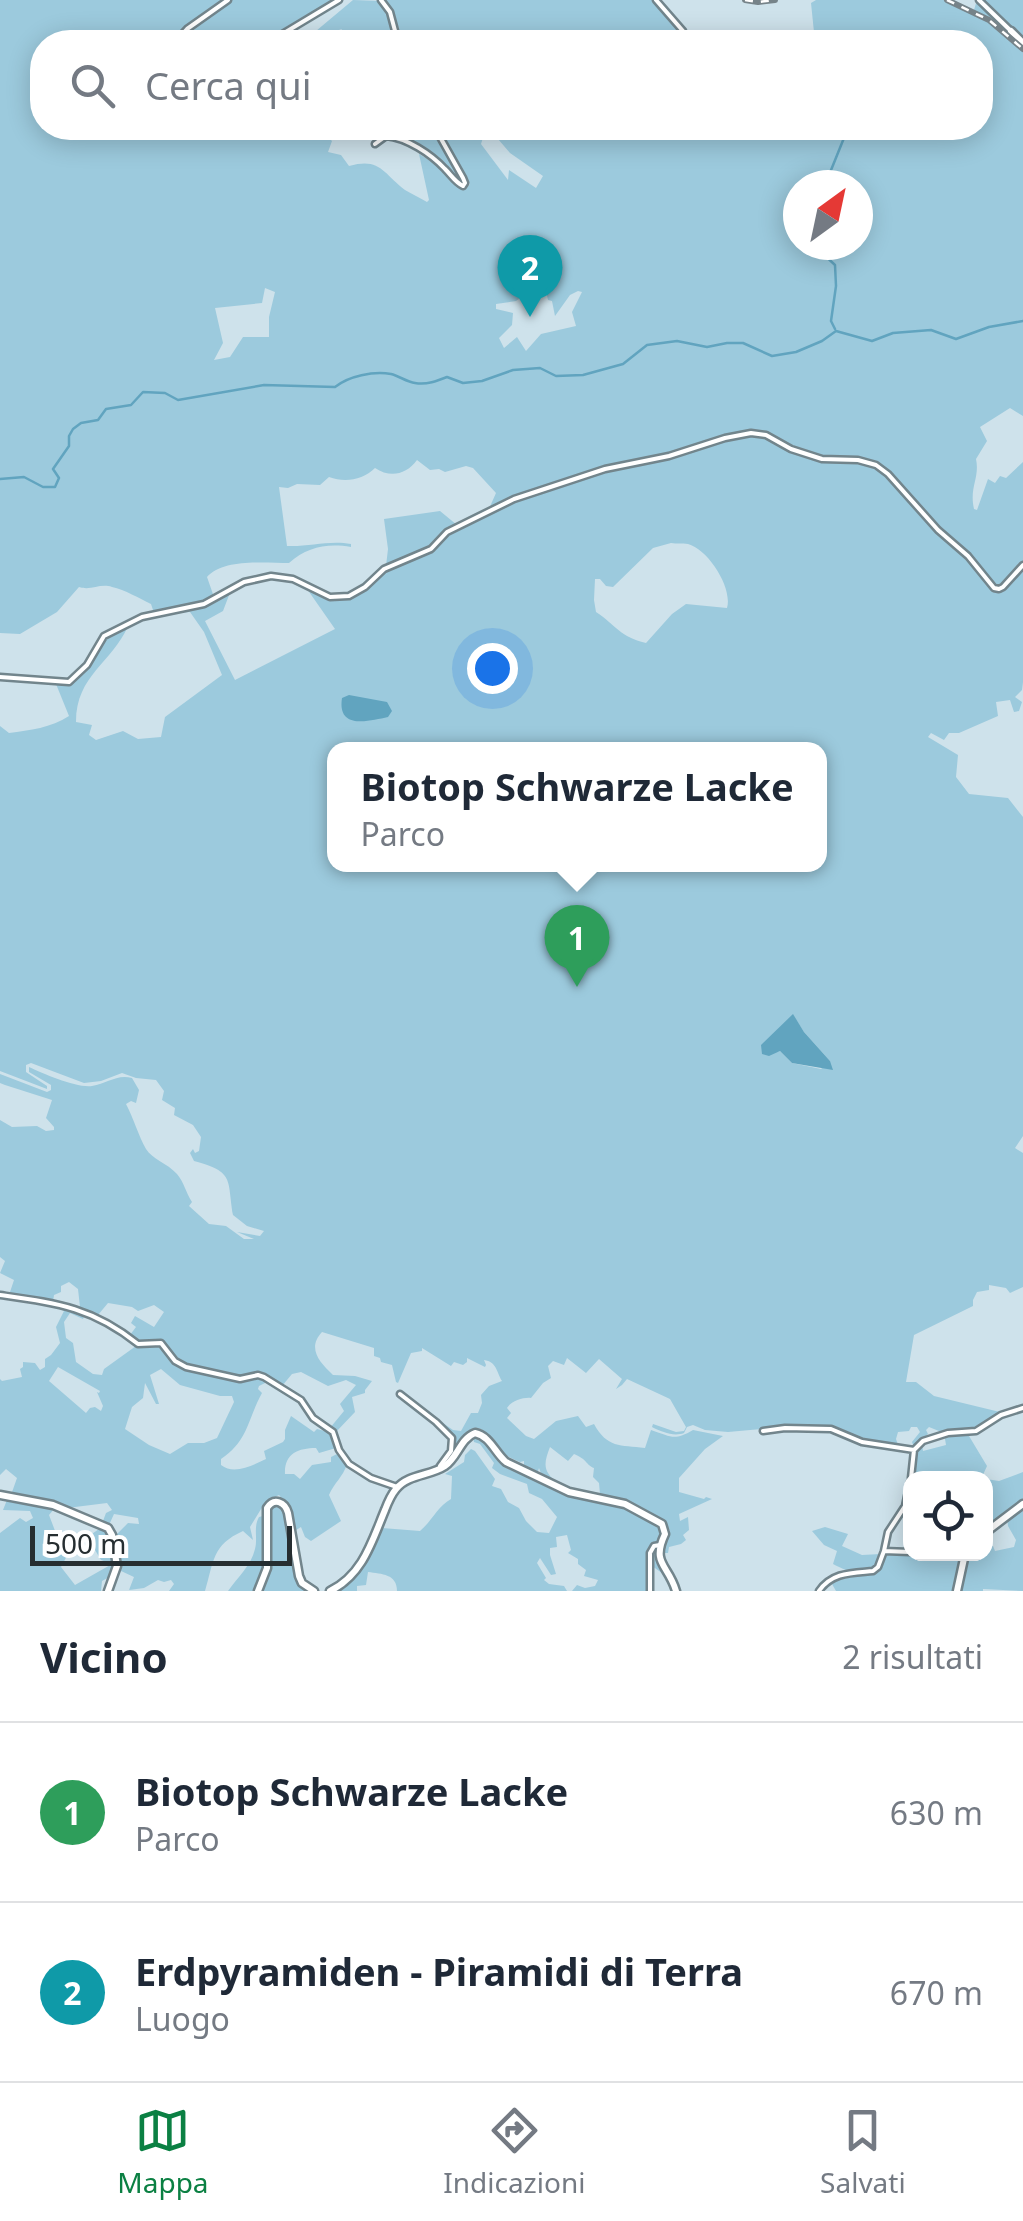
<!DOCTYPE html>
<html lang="it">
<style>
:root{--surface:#fff;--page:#f2f2f3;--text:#1f2937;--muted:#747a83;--line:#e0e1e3;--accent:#0b8043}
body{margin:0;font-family:"Noto Sans",sans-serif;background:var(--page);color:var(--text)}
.controls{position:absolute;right:30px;bottom:30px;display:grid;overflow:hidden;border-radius:20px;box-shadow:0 5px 25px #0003}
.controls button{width:90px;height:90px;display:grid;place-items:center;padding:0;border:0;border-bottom:2px solid var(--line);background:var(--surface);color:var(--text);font:50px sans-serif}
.compass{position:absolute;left:783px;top:170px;width:90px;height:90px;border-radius:50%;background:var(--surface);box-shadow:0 5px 25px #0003;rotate:33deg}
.scale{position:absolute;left:30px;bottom:25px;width:262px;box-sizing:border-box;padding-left:10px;border:5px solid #262e31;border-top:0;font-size:28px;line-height:35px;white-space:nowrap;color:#262e31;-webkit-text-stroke:8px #fff;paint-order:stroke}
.you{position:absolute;left:492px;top:668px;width:35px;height:35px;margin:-25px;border:8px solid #fff;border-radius:50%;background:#1a73e8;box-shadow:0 0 0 15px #1a73e833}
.badge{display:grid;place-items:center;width:65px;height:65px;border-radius:50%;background:var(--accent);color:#fff;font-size:32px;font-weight:700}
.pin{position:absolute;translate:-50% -82px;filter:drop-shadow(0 2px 5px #0008)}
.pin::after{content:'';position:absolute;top:52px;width:35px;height:30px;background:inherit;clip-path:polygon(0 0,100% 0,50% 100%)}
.popup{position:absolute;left:327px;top:742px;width:500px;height:130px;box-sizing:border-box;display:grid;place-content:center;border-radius:20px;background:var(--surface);filter:drop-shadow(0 2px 8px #0005);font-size:32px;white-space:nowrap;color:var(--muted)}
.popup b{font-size:38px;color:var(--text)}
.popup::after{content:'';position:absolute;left:50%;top:100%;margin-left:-20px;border:20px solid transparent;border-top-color:var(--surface)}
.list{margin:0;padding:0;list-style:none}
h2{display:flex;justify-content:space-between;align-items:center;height:130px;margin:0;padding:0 40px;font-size:42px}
h2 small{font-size:32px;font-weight:400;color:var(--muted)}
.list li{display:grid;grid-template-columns:65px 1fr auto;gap:30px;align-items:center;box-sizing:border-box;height:180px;padding:0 40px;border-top:2px solid var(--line)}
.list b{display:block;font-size:38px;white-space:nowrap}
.list p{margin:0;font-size:32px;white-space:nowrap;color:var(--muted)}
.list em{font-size:32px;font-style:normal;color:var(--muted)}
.icon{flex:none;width:55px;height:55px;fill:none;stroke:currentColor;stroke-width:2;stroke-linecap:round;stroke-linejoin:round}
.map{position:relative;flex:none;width:1023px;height:1591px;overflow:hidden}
.search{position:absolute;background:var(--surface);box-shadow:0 5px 25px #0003;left:30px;right:30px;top:30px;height:110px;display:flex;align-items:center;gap:25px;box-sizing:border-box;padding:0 35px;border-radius:40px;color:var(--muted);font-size:38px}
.sheet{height:490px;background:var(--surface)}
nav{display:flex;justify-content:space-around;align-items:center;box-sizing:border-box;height:140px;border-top:2px solid var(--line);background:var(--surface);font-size:28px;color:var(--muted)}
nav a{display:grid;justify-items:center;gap:5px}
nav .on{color:var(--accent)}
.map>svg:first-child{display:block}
</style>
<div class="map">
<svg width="1023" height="1591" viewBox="0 0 1023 1591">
<rect width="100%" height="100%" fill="#cee2eb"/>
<path fill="#9ccadd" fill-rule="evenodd" d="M0 0H336L266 42H42V128H330L324 133 332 141 328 152 341 155 349 166C380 157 383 173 405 190 412 194 420 198 427 202L429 200 419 154 441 167 459 187 466 189 470 184 439 128H486L481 144 508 180 509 170 536 188 543 176 510 153 492 132 493 128H980V42H815L811 3 816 0H953L974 10 977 0H1023V416L1010 408 980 427 987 441 976 459C980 478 969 487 974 509L977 510 988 479 995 483 1000 476 1006 478 1023 462V563L999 588 995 587 968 556 993 589 1004 588 1023 567V682L1022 690 1015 697 1022 702 1019 711 1014 712 1010 700 996 702 998 716 959 733H949L944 740 931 733 928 737 958 755 956 777 969 794 1008 798 1023 817V1136L1015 1148 1023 1153V1287L1010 1293 1006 1288 989 1285V1290L977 1292 973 1300V1306L914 1335 906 1382H916L934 1396 1004 1413 978 1429 966 1431 987 1466 982 1477 984 1478H913C914 1467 912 1453 922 1444L923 1451 946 1445 944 1433 929 1427 926 1430 928 1434 914 1447 912 1442 920 1432 917 1427H911L909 1431 898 1432 896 1439 898 1445 862 1440 832 1428 785 1427 728 1432 705 1430 693 1425 687 1427 684 1433C674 1437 662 1432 652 1427L653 1424 676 1432 684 1431 686 1427 670 1399 627 1379 622 1385 616 1389 622 1379 599 1359 586 1373 567 1358 564 1365 553 1361 548 1366 551 1378 543 1383 531 1398C524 1397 511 1401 507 1408L511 1413 507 1418 526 1436 534 1439 556 1421 578 1416 586 1427 594 1424C607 1448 620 1445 645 1448L651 1430C672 1437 674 1441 693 1430L723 1436 705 1449 679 1478V1492L704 1499 706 1497 712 1499 679 1514 680 1521 688 1517 689 1530 683 1535 686 1540 681 1544 669 1547 668 1553H661L670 1531 666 1524 625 1501 600 1494 599 1483 593 1477 594 1468C586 1465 587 1459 574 1454L568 1461 550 1447C543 1465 543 1472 559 1484L542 1476 539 1468 538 1471 533 1472 524 1465V1461L520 1462C513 1459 504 1455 498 1450 486 1438 481 1414 462 1438 454 1448 451 1457 441 1465 463 1437 452 1444 440 1421L453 1430 461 1431 471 1413H478L482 1403 481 1395 489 1386 502 1381C496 1371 497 1362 484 1360L486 1365 485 1367 467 1358V1362L463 1365 454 1362 451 1366 422 1348V1351L411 1353 398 1383 396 1382 392 1365 381 1362 380 1358 374 1356V1348L322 1332C307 1348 319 1362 333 1375L355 1376 372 1381 365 1390V1393L352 1397 355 1412 335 1433 330 1428 344 1411 340 1404 356 1385 346 1380 328 1386 301 1372 292 1374 282 1386 259 1374 245 1378 185 1365 176 1360 162 1342 154 1341 141 1344 130 1335 136 1327 131 1323 135 1316 154 1327 164 1312 154 1305 138 1311 132 1307 108 1303 98 1315 80 1307 78 1289 69 1282 61 1286V1292L54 1295 53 1302 9 1295 14 1280 0 1273 5 1261 0 1257V1120L12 1127 37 1126 46 1131 54 1130V1127L46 1118 52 1100 5 1085 0 1083V1074L47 1092 51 1090V1085L29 1072V1067C44 1074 76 1088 92 1086 107 1084 116 1074 132 1078L139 1090 136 1103 131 1101 126 1104C134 1119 138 1135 146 1149 152 1159 167 1163 177 1174 184 1182 186 1193 192 1202L189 1206 209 1224 226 1226 244 1239H254L237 1232 260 1236 264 1231 247 1226 233 1215C227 1179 235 1172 194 1161L190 1153 193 1149 195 1153 199 1151 201 1137 193 1125 174 1115 175 1108 162 1100 164 1091 156 1080 136 1078 122 1073 101 1081 84 1083 31 1063 26 1065V1072L47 1086V1089L0 1071V726L9 733C30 730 51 728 69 716L56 684C92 683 86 654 106 637 112 632 122 629 128 626 112 663 76 675 76 722L92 725 89 735 96 740 123 731 138 739 161 737 165 717 222 675 204 632 190 612 161 614C191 606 205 608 231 590L223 611 205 621 235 680 335 629 305 586 327 598 353 596 384 571 414 560 432 550 448 532 488 511 496 493 473 468 466 466 445 472 439 469 430 470 417 460C406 475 390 478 375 468 363 480 345 483 329 477L320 485 297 484 288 488 279 487 287 546C309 547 329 540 351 544V547C327 543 307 547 289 563 267 563 223 558 207 577L214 597C195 605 174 607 154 613L151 604C139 598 125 590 112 587 100 583 91 591 79 587L57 612 20 634 0 633ZM798 185H858V245H798ZM538 285 546 291 548 300 552 301 555 316 570 295 578 291 582 292 572 312 576 326 541 334 526 351 517 337 504 348 499 338 512 325 513 313 496 309V304L516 301ZM265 288 275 292 269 317V337H243L230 357 214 360 223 343 215 308 262 303ZM671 543C677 544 682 543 688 544 708 549 733 588 727 608L686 604 672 614 646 643C620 637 617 626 596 612L594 600 595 579H600L606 586 613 587 653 548ZM334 750H820V864H334ZM793 1015 804 1032 830 1061 821 1069 792 1063 780 1051 776 1052 766 1041Z
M353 0 380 1 390 18 397 42H335L342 29 317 37 316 31Z
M385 0H655L687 42H401L399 28Z
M362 128H432L462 182H458C446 166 412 136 391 134 384 133 381 137 376 140Z
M440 511 457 525 442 535 431 548 386 566 388 549 384 519Z
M60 1307 85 1314 83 1319 70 1313 64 1322 66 1338 73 1343 76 1362 93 1374 102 1375 104 1369 136 1346 140 1348 156 1343 161 1345 171 1360 179 1365 234 1379 247 1380 258 1376 269 1381 259 1386 258 1389 262 1393C247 1420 249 1440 221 1459V1465C234 1475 251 1466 266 1459L264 1451 283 1442 285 1439V1430L291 1416 314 1432 317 1429 332 1433 336 1448 319 1453 316 1448C298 1448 284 1454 285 1474H294L300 1479 312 1465 331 1462V1457L337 1454 347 1464C343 1477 334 1483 329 1495L341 1521 311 1541 305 1537 301 1527 293 1532 289 1507 279 1495 266 1501 250 1527 253 1540 243 1531C212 1545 214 1561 205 1591H169L174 1584 171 1580 164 1582 158 1580 144 1588 129 1590 134 1577 121 1571 116 1535 128 1523 139 1524 138 1518 114 1514 109 1525 103 1521 106 1513 112 1510 107 1503 67 1508 55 1500 48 1501 37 1498 11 1495 17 1478 6 1469 0 1475V1379L2 1381 22 1377 20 1369 23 1367V1362L35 1363 40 1370 45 1367V1359L51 1355 60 1343 56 1327 64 1311 58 1308ZM58 1367 100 1391 99 1393 97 1392 103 1406 101 1411 95 1407 90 1408 86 1413 49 1381ZM161 1369 180 1385 220 1396H232L234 1402 217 1438 204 1443H188L170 1454 149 1445 125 1429 132 1407 143 1398 145 1383 156 1404H159L150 1375Z
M473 1437 483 1439 501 1461 567 1494 592 1502 623 1506 659 1525 663 1532C650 1563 663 1563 673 1591L662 1573 652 1566 647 1571 648 1591H572L577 1585 585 1588 595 1586 598 1580 584 1576 586 1570 578 1564V1559L568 1553 571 1550 567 1535 556 1537 557 1547 550 1548V1555L556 1574 551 1575 540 1558 537 1563 546 1578 544 1580 549 1584 564 1586 567 1591H397C397 1574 382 1574 368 1572L366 1585 357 1586V1591H335L361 1571 382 1528 420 1531C432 1521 437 1507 451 1499L452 1476 445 1474 464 1462 465 1455 471 1449 475 1451 495 1479 492 1486 501 1489 508 1502 519 1508 526 1521 537 1532 549 1533 557 1517 542 1499 529 1493 527 1484 500 1474 492 1468 494 1463 480 1444 474 1442Z
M1023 1472V1500L986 1528V1479L999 1481Z
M7 1500 54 1509 49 1515 57 1536 68 1554 61 1567 75 1585 112 1564 101 1560 95 1550 80 1542 102 1527 108 1533 114 1568 111 1576 102 1581 101 1591H0V1533L20 1518 26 1522 33 1518 30 1511 3 1510Z
M279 1505C300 1527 285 1569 307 1591H261L270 1564V1509L272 1506Z
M1023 1506V1591L983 1589V1591H958L968 1554H986V1547L993 1546 995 1551 1014 1547 1016 1540 1008 1526 1007 1517Z
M263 1516C265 1543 268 1566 256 1591H228C237 1578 251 1566 255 1549 258 1537 253 1528 259 1517Z
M825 1527 848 1534 842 1546 862 1555 881 1554C871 1578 853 1575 833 1564L837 1551 824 1545 812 1531Z
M885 1553 962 1554 955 1591H836L832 1584 836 1580 835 1577 874 1573 879 1568Z"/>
<path fill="#61a4bf" d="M349 695 387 702 392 711 388 717C369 721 337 730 342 698Z
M793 1014 804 1032 830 1061 833 1070 792 1063 780 1051 769 1056 762 1054 761 1045Z"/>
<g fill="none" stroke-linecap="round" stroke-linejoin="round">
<path stroke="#61a4bf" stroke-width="2.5" d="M825 185 848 128
M819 245V250L835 265 836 286 831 321 835 329
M0 479 24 477 43 487H55L59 478 53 469 69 446V436L73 429 81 423 98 420 106 409 131 405 143 392 165 393 178 400 264 385 335 387C349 376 373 371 391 374 399 376 407 382 415 383 427 385 437 381 447 377L463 383 482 381 513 370 540 368 556 376 583 375 623 364 647 345 677 341 707 347 727 343H743L772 356 796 352 822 341 836 331 872 341 893 333 931 330 956 339 989 327 1023 321"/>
<g stroke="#72858c" stroke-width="9">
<path id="minor" d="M381 0 390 12 398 42
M656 0 683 31 688 42
M979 0 1011 31
M791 35 793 42
M175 42 187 29 228 0
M269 42 339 0
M435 128 463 178 465 183 463 186
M375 144 386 136C407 138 431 154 445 169 452 176 455 182 463 186
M0 677 69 682 87 665 104 636 142 617 204 604 244 582 271 576 293 579 330 597 349 596 365 587 384 569 431 549 447 532 514 499 605 469 669 456 725 438 751 433 766 435 791 449 822 459 858 460 876 465 888 474 938 530 968 556 994 588 999 589 1003 587 1023 565
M0 1295C56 1303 92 1307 138 1344L161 1343 175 1361 186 1367 240 1379 258 1375 264 1377 301 1400 313 1418 333 1432 339 1450 349 1464 371 1478 397 1487
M400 1394 436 1422 452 1438 451 1451 440 1466
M763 1431 785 1428 831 1429 862 1442 914 1450
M911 1478 914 1450 923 1441 948 1433 976 1431 1001 1415 1023 1408
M884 1551 910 1552
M929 1554H934
M650 1591V1553L654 1546 660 1545
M819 1591C832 1572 852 1573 873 1571L878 1567 884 1551 888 1532 905 1506 910 1482"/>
</g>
<g stroke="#72858c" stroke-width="11">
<path id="secondary" d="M1011 31 1023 43
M0 1495 53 1505 108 1528 112 1535 117 1566 108 1591
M986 1532 1023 1504
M258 1591 267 1568V1508C274 1497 285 1502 288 1513L299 1576 302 1583 314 1591
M330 1591C363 1575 372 1541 385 1510 388 1502 391 1495 396 1489 408 1474 430 1476 445 1466 458 1457 460 1439 475 1433 490 1436 495 1453 506 1462L569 1492 625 1504 662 1524 665 1534C651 1564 668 1564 676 1591
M957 1591 965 1554"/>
</g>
<use href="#minor" stroke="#fff" stroke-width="4"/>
<use href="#secondary" stroke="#fff" stroke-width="6"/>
<g stroke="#768389" stroke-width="6">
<path id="rail" d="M745 0 758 2 775 0
M947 0 989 20 1023 49"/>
</g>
<use href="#rail" stroke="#fff" stroke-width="2.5" stroke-dasharray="8" stroke-linecap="butt"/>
</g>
</svg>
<div class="controls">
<button><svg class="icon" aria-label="locate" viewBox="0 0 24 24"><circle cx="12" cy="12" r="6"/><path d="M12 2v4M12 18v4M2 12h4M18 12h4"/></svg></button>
</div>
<svg class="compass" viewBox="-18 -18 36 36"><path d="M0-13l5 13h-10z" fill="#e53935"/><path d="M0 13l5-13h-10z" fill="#747a83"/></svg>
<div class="scale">500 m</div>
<div class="you"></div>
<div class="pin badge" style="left:577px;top:987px;background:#2e9e5b">1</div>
<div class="popup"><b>Biotop Schwarze Lacke</b>Parco</div>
<div class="pin badge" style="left:530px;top:317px;background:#0f9aa8">2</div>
<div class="search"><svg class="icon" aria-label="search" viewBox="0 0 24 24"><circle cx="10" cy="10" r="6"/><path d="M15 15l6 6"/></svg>Cerca qui</div>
</div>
<section class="sheet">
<h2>Vicino<small>2 risultati</small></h2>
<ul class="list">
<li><span class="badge" style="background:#2e9e5b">1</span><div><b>Biotop Schwarze Lacke</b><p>Parco</p></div><em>630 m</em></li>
<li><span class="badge" style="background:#0f9aa8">2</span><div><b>Erdpyramiden - Piramidi di Terra</b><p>Luogo</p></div><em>670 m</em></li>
</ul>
</section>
<nav>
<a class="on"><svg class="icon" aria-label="map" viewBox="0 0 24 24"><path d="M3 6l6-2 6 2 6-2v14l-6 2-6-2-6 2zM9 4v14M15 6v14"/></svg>Mappa</a>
<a><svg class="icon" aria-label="directions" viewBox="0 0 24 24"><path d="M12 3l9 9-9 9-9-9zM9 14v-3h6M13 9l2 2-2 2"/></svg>Indicazioni</a>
<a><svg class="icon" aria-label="saved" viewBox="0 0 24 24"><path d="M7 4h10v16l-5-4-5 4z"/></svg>Salvati</a>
</nav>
